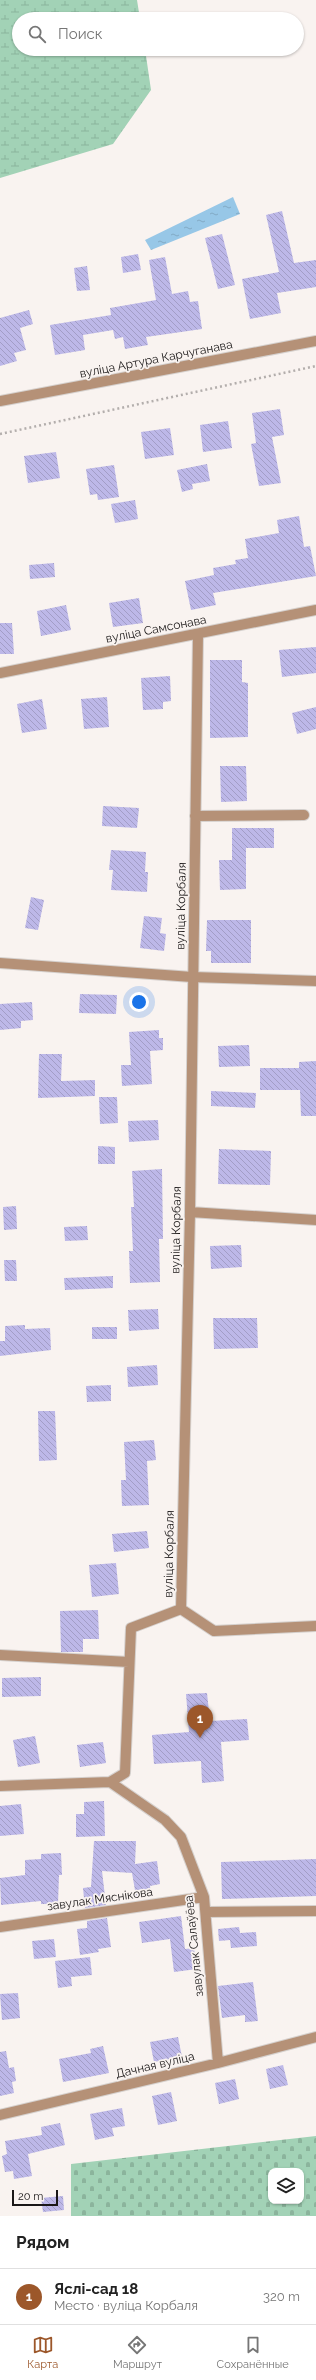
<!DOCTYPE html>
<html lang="ru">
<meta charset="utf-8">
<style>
:root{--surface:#fff;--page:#f2f2f2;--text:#222;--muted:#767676;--line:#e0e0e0;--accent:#9c572a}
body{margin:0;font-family:Raleway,sans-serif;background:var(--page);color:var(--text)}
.controls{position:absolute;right:12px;bottom:12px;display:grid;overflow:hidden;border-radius:8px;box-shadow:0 1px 3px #0004}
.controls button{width:36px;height:36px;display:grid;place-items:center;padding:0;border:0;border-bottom:1px solid var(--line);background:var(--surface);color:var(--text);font:20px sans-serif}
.scale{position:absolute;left:12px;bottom:10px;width:46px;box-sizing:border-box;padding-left:4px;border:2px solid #1a1717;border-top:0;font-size:11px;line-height:14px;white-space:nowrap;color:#1a1717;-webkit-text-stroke:3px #f9f3f0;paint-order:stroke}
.you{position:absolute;left:139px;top:1002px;width:14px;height:14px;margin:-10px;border:3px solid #fff;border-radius:50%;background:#1a73e8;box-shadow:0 0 0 6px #1a73e833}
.badge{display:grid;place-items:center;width:26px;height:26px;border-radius:50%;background:var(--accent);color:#fff;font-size:13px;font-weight:700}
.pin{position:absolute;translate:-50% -33px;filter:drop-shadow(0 1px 2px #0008)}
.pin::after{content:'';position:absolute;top:21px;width:14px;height:12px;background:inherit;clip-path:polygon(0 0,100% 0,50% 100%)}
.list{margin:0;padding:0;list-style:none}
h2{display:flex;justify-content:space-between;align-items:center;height:52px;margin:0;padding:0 16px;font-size:17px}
h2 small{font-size:13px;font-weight:400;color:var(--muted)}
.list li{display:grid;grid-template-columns:26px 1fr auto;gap:12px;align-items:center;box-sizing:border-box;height:56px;padding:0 16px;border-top:1px solid var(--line)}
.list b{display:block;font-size:15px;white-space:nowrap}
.list p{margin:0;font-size:13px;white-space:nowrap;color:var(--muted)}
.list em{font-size:13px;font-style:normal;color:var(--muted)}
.icon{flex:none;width:22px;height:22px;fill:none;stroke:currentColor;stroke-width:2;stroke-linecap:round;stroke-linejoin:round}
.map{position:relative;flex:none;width:316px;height:2216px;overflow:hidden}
.search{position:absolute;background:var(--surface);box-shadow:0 1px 3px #0004;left:12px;right:12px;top:12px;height:44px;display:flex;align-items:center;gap:10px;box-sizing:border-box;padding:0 14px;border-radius:22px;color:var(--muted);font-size:15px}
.sheet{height:108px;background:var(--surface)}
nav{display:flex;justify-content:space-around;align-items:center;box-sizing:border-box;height:56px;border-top:1px solid var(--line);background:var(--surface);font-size:11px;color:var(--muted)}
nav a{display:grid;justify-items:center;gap:2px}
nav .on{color:var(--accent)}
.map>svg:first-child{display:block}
</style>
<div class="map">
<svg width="316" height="2216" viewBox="0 0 316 2216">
<defs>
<pattern id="wetland-marsh" width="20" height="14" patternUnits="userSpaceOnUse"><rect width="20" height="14" fill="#a2d2b6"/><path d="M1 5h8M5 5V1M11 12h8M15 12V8" fill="none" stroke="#8bb49c"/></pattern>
<pattern id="cemetery-stones" width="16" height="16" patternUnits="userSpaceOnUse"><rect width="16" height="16" fill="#a2d2b6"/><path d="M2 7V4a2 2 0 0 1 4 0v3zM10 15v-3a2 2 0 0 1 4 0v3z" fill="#8bb49c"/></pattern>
<pattern id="water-ripples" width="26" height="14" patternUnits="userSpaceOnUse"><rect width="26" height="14" fill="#97c7e7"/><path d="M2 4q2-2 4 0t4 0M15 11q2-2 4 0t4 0" fill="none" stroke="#82aac5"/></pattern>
<pattern id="building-back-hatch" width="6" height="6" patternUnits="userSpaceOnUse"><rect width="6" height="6" fill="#bdb8e8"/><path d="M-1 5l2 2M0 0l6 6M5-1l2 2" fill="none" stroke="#a29dc6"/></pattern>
</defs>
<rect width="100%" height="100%" fill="#f9f3f0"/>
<path fill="url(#wetland-marsh)" d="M0 0H137L140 19H19V49H145L151 90 113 144 0 178Z"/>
<path fill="url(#cemetery-stones)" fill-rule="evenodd" d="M316 2136V2216H71V2164ZM271 2171H301V2201H271Z"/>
<path fill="url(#water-ripples)" d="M233 197 240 214 151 250 145 240Z"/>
<path fill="url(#building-back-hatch)" d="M282 211 294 263 316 260V287L277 293 281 313 250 319 242 279 279 272 266 215Z
M222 234 235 285 218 289 205 238Z
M138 254 141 270 123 273 121 257Z
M165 257 172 294 188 291 190 302 198 301 202 329 146 337 148 345 125 349 123 337 115 339 113 330 83 335 85 350 55 355 50 325 111 315 110 308 156 300 149 260Z
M87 266 90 290 77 291 74 268Z
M29 310 33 324 20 328 26 350 14 353 17 361 0 366V318Z
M280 409 284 435 272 437 281 483 259 486 251 444 256 443 252 413Z
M228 421 232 448 203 452 200 425Z
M170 428 174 455 145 459 141 432Z
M56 452 60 478 28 483 24 456Z
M207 464 210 481 192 484 193 489 182 492 177 470Z
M114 465 119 497 98 500 97 494 90 495 86 469Z
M135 500 138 519 115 523 111 504Z
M299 516 304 547 310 546 316 576 213 593 216 605 191 610 185 581 214 575 213 568 236 564 235 560 248 558 245 539 279 533 277 520Z
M54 563 55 577 30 579 29 565Z
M139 598 143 623 113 627 109 603Z
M66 605 71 630 41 636 37 611Z
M0 623H12L14 654H0Z
M316 647V673L282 677 279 650Z
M210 660H242V682L248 683V737L210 738Z
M170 676 171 701 163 702V709L143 710 141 678Z
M107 697 109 727 84 729 81 699Z
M42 699 47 729 22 733 17 704Z
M316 707V729L297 734 292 713Z
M220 766H246L247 801 221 802Z
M103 806 139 808 137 828 102 826Z
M232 828H274V848H246V889L220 890 219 860H232Z
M111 850 146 852 145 872H148L147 892 111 890 113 870H109Z
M31 897 44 900 38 930 25 928Z
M144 916 162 918 160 933 166 934 164 951 140 948Z
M207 920H251V963H211V951H206Z
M80 994 117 995 116 1014 79 1013Z
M32 1002 33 1020 21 1021V1028L0 1030V1004Z
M159 1030V1038H163V1050L150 1051 152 1084 122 1086 121 1065H131L129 1032Z
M249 1045 250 1066 219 1067 218 1046Z
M39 1054H62L61 1081 95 1080V1096L38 1098Z
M316 1061V1116H301L300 1090H260V1068H299V1062Z
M211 1091 256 1093 255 1108 211 1106Z
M99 1097H117L118 1123 100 1124Z
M158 1120 159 1140 129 1142 128 1121Z
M98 1146 115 1147V1164H98Z
M219 1149 271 1151 270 1185 218 1184Z
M162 1169 163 1239H159L160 1282 130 1283 129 1251H133L131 1207H134L132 1171Z
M16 1206 17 1229 4 1230 3 1207Z
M87 1226 88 1240 65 1241 64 1227Z
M241 1245 242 1267 211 1269 210 1246Z
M4 1260H16L17 1281H5Z
M113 1276V1288L65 1290 64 1278Z
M158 1309 159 1329 129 1331 128 1310Z
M213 1318H257L258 1348 214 1349Z
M25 1325V1329L50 1328 51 1350 0 1356V1341H5V1326Z
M92 1327H117V1339H92Z
M157 1365 158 1385 128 1387 127 1367Z
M111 1385V1401L87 1402 86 1386Z
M38 1411H55L57 1460 39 1461Z
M154 1440 156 1460 147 1461 149 1505 122 1506 121 1480H126L124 1442Z
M147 1531 149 1548 114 1552 112 1534Z
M116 1563 119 1594 92 1597 89 1565Z
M98 1610 99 1639H83V1652H61L60 1611Z
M41 1677V1696L2 1697V1678Z
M207 1693 210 1721 247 1719 249 1740 221 1742 224 1781 202 1783 201 1761 154 1764 152 1735 189 1732 186 1694Z
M35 1736 40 1763 18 1767 13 1740Z
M103 1742 106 1763 80 1767 77 1745Z
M104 1801 105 1836 76 1837V1814H84V1802Z
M21 1804 24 1834 0 1836V1806Z
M94 1841H136L135 1864 157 1861 160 1884 150 1886 151 1894 136 1896 132 1873 102 1871 106 1905 85 1908 83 1888 91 1887Z
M61 1853 62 1875H59L58 1904H41V1901L1 1905 0 1878 25 1875V1860L41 1859V1854Z
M316 1859V1896L222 1899 221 1862Z
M181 1916 185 1949 194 1948 197 1969 174 1972 170 1939 142 1943 139 1922Z
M107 1918 111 1947 98 1949 99 1952 80 1955 77 1929 87 1928V1921Z
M239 1927 240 1933 256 1932 257 1946 231 1948 230 1940 219 1941 218 1929Z
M54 1939 56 1957 34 1959 32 1941Z
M90 1957 92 1975 71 1977 72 1986 58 1988 55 1961Z
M253 1982 258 2021 245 2022V2015L222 2018 218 1986Z
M18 1993 20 2018 2 2020 0 1994Z
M178 2037 182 2057 154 2062 150 2042Z
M103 2046 109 2073 63 2082 59 2059 91 2053 90 2049Z
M6 2051 9 2068 14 2067 16 2081 12 2082 14 2093 0 2096V2052Z
M283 2065 288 2085 270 2089 266 2069Z
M235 2079 239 2099 219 2104 215 2083Z
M171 2092 177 2121 158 2125 152 2096Z
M122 2108 125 2126 112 2128 114 2136 95 2140 90 2114Z
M60 2123 65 2145 28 2154 32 2176 14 2179 13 2171 5 2172 2 2156 7 2154 5 2141 42 2135 41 2127Z
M63 2196 64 2210 43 2212 41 2198Z"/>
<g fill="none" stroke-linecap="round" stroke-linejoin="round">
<g stroke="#d5d0cd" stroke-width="12">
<path id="minor" d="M0 401 316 341
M0 673 316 610
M195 816 304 815
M0 963 192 977 316 981
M190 1212 316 1220
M181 1609 214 1631 316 1626
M0 1655 129 1662
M110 1782 125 1773 131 1628 181 1609 190 1212 198 634
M0 1786 110 1782 165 1820 181 1837 204 1897 218 2063
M206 1912 316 1911
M0 1927 204 1897
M0 2115 218 2063 316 2037"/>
</g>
<path stroke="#b3aeac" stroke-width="2.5" stroke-dasharray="2 3" stroke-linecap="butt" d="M0 434 316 366"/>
<use href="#minor" stroke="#b59177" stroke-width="10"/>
</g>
<g text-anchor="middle" stroke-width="3.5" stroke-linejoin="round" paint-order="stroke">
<g font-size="12" fill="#1a1717" stroke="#f9f3f0">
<text transform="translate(156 359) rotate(-11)" y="4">вуліца Артура Карчуганава</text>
<text transform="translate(156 629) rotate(-11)" y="4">вуліца Самсонава</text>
<text transform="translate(181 906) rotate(-89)" y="4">вуліца Корбаля</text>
<text transform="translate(176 1230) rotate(-89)" y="4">вуліца Корбаля</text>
<text transform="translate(169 1554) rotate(-89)" y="4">вуліца Корбаля</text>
<text transform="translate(100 1899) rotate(-8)" y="4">завулак Мяснікова</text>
<text transform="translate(194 1946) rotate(-96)" y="4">завулак Салаўёва</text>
<text transform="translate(155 2065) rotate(-13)" y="4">Дачная вуліца</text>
</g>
</g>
</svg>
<div class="controls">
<button><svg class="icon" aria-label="layers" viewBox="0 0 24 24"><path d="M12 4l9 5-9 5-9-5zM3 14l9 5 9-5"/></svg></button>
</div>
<div class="scale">20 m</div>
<div class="you"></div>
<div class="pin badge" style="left:200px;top:1738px">1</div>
<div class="search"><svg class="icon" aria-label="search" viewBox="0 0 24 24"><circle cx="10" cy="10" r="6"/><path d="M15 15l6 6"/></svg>Поиск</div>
</div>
<section class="sheet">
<h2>Рядом<small></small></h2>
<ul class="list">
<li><span class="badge">1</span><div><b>Яслі-сад 18</b><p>Место · вуліца Корбаля</p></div><em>320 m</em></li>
</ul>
</section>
<nav>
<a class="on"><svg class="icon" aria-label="map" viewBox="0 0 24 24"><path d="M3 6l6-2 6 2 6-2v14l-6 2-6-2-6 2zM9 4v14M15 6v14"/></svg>Карта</a>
<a><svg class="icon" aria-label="directions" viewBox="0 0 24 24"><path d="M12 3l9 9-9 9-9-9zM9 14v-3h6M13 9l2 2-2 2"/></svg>Маршрут</a>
<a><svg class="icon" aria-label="saved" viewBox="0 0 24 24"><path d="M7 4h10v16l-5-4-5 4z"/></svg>Сохранённые</a>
</nav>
